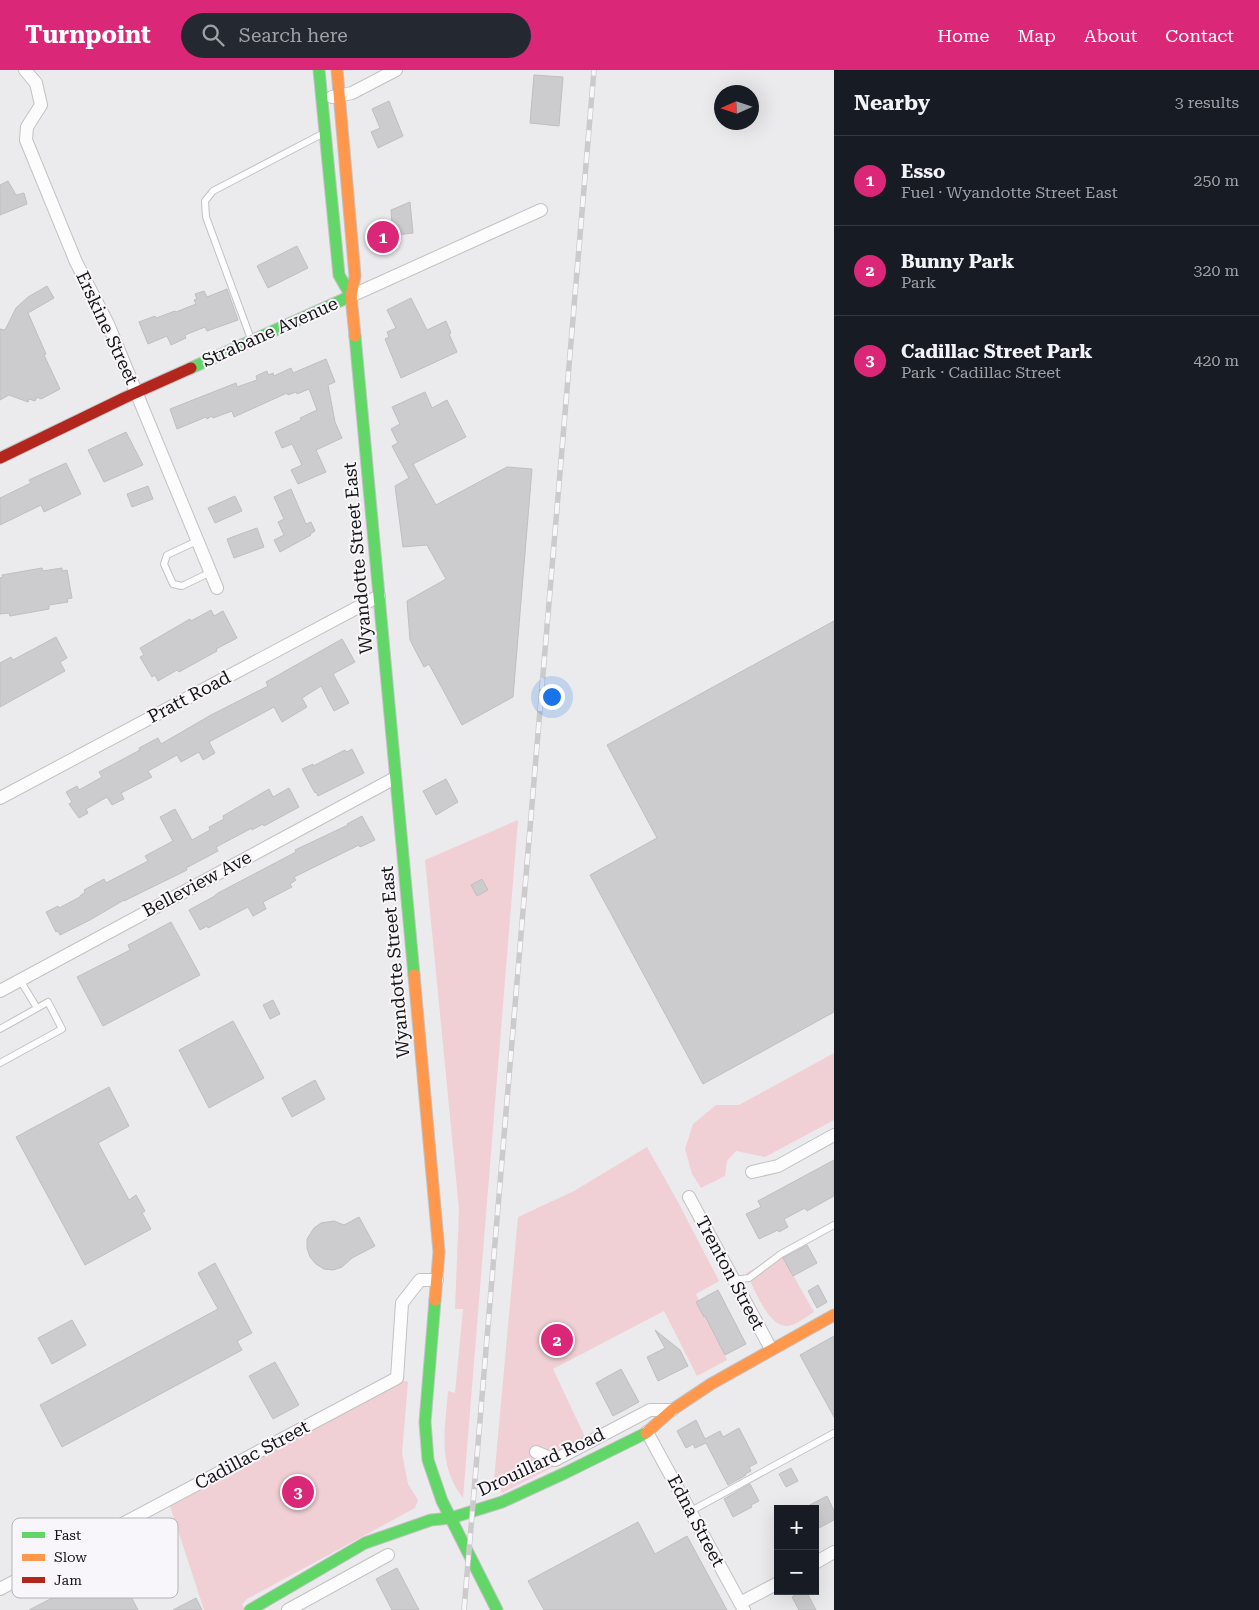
<!DOCTYPE html>
<meta charset="utf-8">
<style>
:root{--surface:#171b24;--page:#242831;--text:#f1f3f6;--muted:#9ea1a6;--line:#363941;--accent:#db2777}
body{margin:0;font-family:"Roboto Serif",serif;background:var(--page);color:var(--text)}
.controls{position:absolute;right:15px;bottom:15px;display:grid;overflow:hidden;border-radius:0px;box-shadow:0 5px 20px #0002}
.controls button{width:45px;height:45px;display:grid;place-items:center;padding:0;border:0;border-bottom:1px solid var(--line);background:var(--surface);color:var(--text);font:25px sans-serif}
.compass{position:absolute;left:714px;top:15px;width:45px;height:45px;border-radius:50%;background:var(--surface);box-shadow:0 5px 20px #0002;rotate:267deg}
.you{position:absolute;left:551px;top:626px;width:18px;height:18px;margin:-12px;border:4px solid #fff;border-radius:50%;background:#1a73e8;box-shadow:0 0 0 8px #1a73e833}
.badge{display:grid;place-items:center;width:32px;height:32px;border-radius:50%;background:var(--accent);color:#fff;font-size:16px;font-weight:700}
.pin{position:absolute;translate:-50% -50%;border:2px solid #fff;box-shadow:0 1px 5px #0006}
.list{margin:0;padding:0;list-style:none}
h2{display:flex;justify-content:space-between;align-items:center;height:65px;margin:0;padding:0 20px;font-size:21px}
h2 small{font-size:16px;font-weight:400;color:var(--muted)}
.list li{display:grid;grid-template-columns:32px 1fr auto;gap:15px;align-items:center;box-sizing:border-box;height:90px;padding:0 20px;border-top:1px solid var(--line)}
.list b{display:block;font-size:19px;white-space:nowrap}
.list p{margin:0;font-size:16px;white-space:nowrap;color:var(--muted)}
.list em{font-size:16px;font-style:normal;color:var(--muted)}
.icon{flex:none;width:28px;height:28px;fill:none;stroke:currentColor;stroke-width:2;stroke-linecap:round;stroke-linejoin:round}
.map{position:relative;flex:none;width:834px;height:1540px;overflow:hidden}
header{display:flex;align-items:center;gap:30px;box-sizing:border-box;height:70px;padding:0 25px;background:var(--accent);color:#fff}
header strong{font-size:24px}
nav{display:flex;gap:28px;margin-inline-start:auto;font-size:18px}
.search{width:350px;height:45px;background:var(--page);display:flex;align-items:center;gap:12px;box-sizing:border-box;padding:0 18px;border-radius:28px;color:var(--muted);font-size:19px}
main{display:flex}
aside{flex:1;background:var(--surface)}
.map>svg:first-child{display:block}
</style>
<header>
<strong>Turnpoint</strong>
<div class="search"><svg class="icon" aria-label="search" viewBox="0 0 24 24"><circle cx="10" cy="10" r="6"/><path d="M15 15l6 6"/></svg>Search here</div>
<nav><a>Home</a><a>Map</a><a>About</a><a>Contact</a></nav>
</header>
<main>
<div class="map">
<svg width="834" height="1540" viewBox="0 0 834 1540">
<rect width="100%" height="100%" fill="#ebeaed"/>
<path fill="#f0d0d5" d="M518 750 463 1428C437 1395 445 1360 448 1321L455 1323 463 1239H455L459 1139 425 790Z
M834 983V1050L765 1087 736 1081 727 1091 725 1106 701 1118 692 1104 685 1079 693 1054 716 1035H739Z
M647 1077 678 1132 719 1211 696 1224 727 1290 697 1306 664 1241 553 1299 585 1367 589 1379 502 1423 494 1410 518 1147 574 1121Z
M781 1184 814 1242C807 1246 795 1256 787 1256 768 1257 754 1217 746 1203Z
M397 1308 408 1312 402 1383 408 1414 418 1430 415 1438 247 1529 242 1534 245 1540H204L168 1430Z"/>
<path fill="#ccccce" stroke="#bfbfc2" d="M534 5 563 7 559 56 530 53Z
M389 31 403 66 378 78 371 62 380 58 372 39Z
M8 111 16 125 24 123 27 134 0 145V115Z
M410 132 413 163 387 166 388 174 375 175 372 156 392 154 391 140Z
M297 176 308 198 268 218 257 196Z
M47 216 54 228 28 243 46 284 44 285 60 319 41 329 37 327 35 331 29 329 28 332 9 325 0 330V259L5 260 16 238 28 227Z
M227 219 238 250 207 261 205 257 185 265 186 268 171 275 167 266 148 274 139 252 155 246 156 248 175 241 176 242 196 234 194 230 197 229 195 224 204 221 207 227Z
M411 228 427 260 446 251 451 263 449 264 457 282 401 308 385 269 389 267 387 262 396 258 387 240Z
M326 289 335 312 328 315 335 352 342 368 316 380 326 402 298 414 291 400 302 395 292 374 282 378 275 362 301 350 300 348 317 340 309 319 297 324 296 322 288 325 287 323 234 347 232 341 213 348 212 346 207 349 206 347 177 359 170 339 236 313 237 317 257 310 256 306 267 301 268 305 273 303 274 306 291 298 293 303Z
M425 322 432 338 447 330 466 367 413 394 436 435 507 397 532 399 513 627 462 655 429 594 424 597 410 570 407 531 446 509 427 475 403 477 395 416 409 408 392 376 398 373 391 359 400 354 392 337Z
M126 362 143 395 104 412 88 380Z
M66 393 81 424 44 442 41 435 0 455V428L31 413 29 410Z
M148 416 153 429 132 437 127 424Z
M291 419 306 454 311 452 315 461 310 464 311 465 280 482 274 470 284 465 278 452 284 449 274 427Z
M235 426 242 441 215 453 208 438Z
M257 458 264 477 234 488 227 469Z
M42 498 43 501 62 498V501L67 500 72 528 67 529 68 532 49 535V539L10 546 9 543 0 544V508L3 507 2 505Z
M211 540 214 546 223 541 237 568 216 579 217 581 179 602 177 600 158 611 155 605 152 607 140 587 144 585 140 578 190 549 191 551Z
M834 551V942L703 1014 590 805 657 768 607 675Z
M56 567 67 588 60 592 65 601 0 637V593L11 587 13 590Z
M342 569 355 592 333 604 349 633 334 641 321 616 302 628 307 637 282 652 274 637 209 672 215 683 203 690 199 682 181 692 177 685 148 701 152 707 121 723 124 729 112 735 107 727 86 739 88 743 79 748 69 734 72 732 66 722 77 716 79 720 102 707 99 702 140 680 139 678 158 668 161 674 211 645 268 616 266 612Z
M352 679 364 703 318 726 316 722 315 723 302 699 313 694V696L345 680 347 682Z
M446 709 458 732 436 745 423 721Z
M289 718 299 737 264 756 263 754 252 760V758L216 777 218 781 186 798 187 800 124 831V830L90 850 60 865 58 861 56 862 46 842 58 836 59 838 80 827V826L85 822 84 820 104 809 106 813 148 791 145 786 173 771 160 747 175 739 192 770 210 760 209 757 224 749 223 746 269 719 273 727Z
M362 746 375 770 360 777 359 775 294 807 296 810 290 814 292 817 263 832 266 839 253 846 248 837 208 858 207 856 200 860 189 840 213 827 218 823 296 782 295 780 348 755 347 754Z
M482 809 488 820 477 826 471 815Z
M171 852 200 905 103 956 77 907 130 880 128 875Z
M273 930 280 944 270 949 263 935Z
M233 951 264 1008 209 1038 179 980Z
M315 1010 325 1029 292 1047 282 1028Z
M109 1017 129 1056 98 1073 129 1130 136 1125 145 1141 142 1143 151 1159 85 1195 16 1067Z
M834 1090V1126L807 1141 805 1138 784 1149 788 1157 779 1162 778 1160 759 1169 746 1144 761 1137 758 1131Z
M359 1147 375 1176 352 1188 342 1197 333 1200 324 1199 316 1194 310 1187 307 1178V1169L314 1158 321 1153 334 1151 344 1155Z
M807 1175 817 1193 793 1206 783 1188Z
M215 1193 252 1263 237 1271 242 1280 62 1377 40 1335 218 1239 198 1203Z
M818 1215 827 1232 817 1238 808 1221Z
M718 1220 746 1274 725 1285 705 1246 704 1247 696 1232Z
M72 1250 86 1275 52 1294 38 1268Z
M655 1260 680 1280 688 1296 658 1311 647 1287 665 1278Z
M834 1266V1347L800 1285Z
M275 1292 299 1335 273 1349 249 1306Z
M621 1299 639 1332 613 1346 596 1313Z
M696 1350 705 1369 720 1361 723 1367 739 1358 757 1393 749 1397 751 1401 745 1404 746 1405 728 1415 706 1373 695 1378 693 1374 686 1378 677 1361Z
M791 1398 798 1411 786 1417 779 1404Z
M750 1414 759 1431 751 1435 752 1437 733 1447 724 1429Z
M827 1426 834 1441V1450L815 1460V1439H802Z
M638 1452 655 1484 687 1466 727 1540H544L528 1511Z
M115 1481 124 1498 134 1493 142 1508 126 1517 138 1540H29L81 1513 78 1506 84 1503 81 1498Z
M397 1498 419 1540H392L376 1509Z
M802 1521H806L816 1540H799L792 1527Z
M196 1528 202 1540H173Z"/>
<g fill="none" stroke-linecap="round" stroke-linejoin="round">
<g stroke="#c2c2c4" stroke-width="8">
<path id="lane" d="M251 269 206 147 205 131 213 121 322 64
M197 471 167 485 164 494 173 514 182 516 211 502
M20 910 37 938
M0 959 48 932 62 959 0 993
M733 1210 749 1208 781 1184 834 1155
M691 1441 834 1363"/>
</g>
<g stroke="#c2c2c4" stroke-width="14">
<path id="street" d="M25 0 36 13 41 35 27 57 26 70 76 192 108 254 217 518
M332 27 352 23 396 0
M351 226 541 140
M0 728 379 526
M0 921 395 708
M752 1102 778 1096 834 1065
M689 1127 771 1279
M647 1362 744 1540
M536 1382 555 1390 650 1340H672
M815 1493 834 1482
M0 1519 397 1308 402 1233 420 1210H437
M740 1533 778 1513
M288 1540 388 1485"/>
</g>
<g stroke="#c2c2c4" stroke-width="13">
<path id="fast" d="M319 0 339 205 351 226
M355 266 414 905
M191 298 351 226
M435 1230 425 1352 428 1390 442 1431 497 1540
M250 1540 365 1473 431 1450 451 1448 502 1432 565 1403 646 1363"/>
</g>
<g stroke="#c2c2c4" stroke-width="13">
<path id="slow" d="M337 0 355 206 351 226 355 266
M414 905 439 1182 435 1230
M646 1363 672 1340 711 1314 834 1245"/>
</g>
<g stroke="#c2c2c4" stroke-width="13">
<path id="jam" d="M0 388 124 328 191 298"/>
</g>
<use href="#lane" stroke="#fcfcfc" stroke-width="6"/>
<use href="#street" stroke="#fcfcfc" stroke-width="12"/>
<use href="#fast" stroke="#63d668" stroke-width="11"/>
<use href="#slow" stroke="#ff974d" stroke-width="11"/>
<use href="#jam" stroke="#b3261e" stroke-width="11"/>
<g stroke="#cbcbcc" stroke-width="5.5">
<path id="rail" d="M464 1540 594 0"/>
</g>
<use href="#rail" stroke="#f8f6fb" stroke-width="4" stroke-dasharray="11" stroke-linecap="butt"/>
</g>
<g text-anchor="middle" stroke-width="4" stroke-linejoin="round" paint-order="stroke">
<g font-size="18" fill="#161617" stroke="#f8f6fb">
<text transform="translate(107 258) rotate(65)" y="6">Erskine Street</text>
<text transform="translate(270 262) rotate(-24)" y="6">Strabane Avenue</text>
<text transform="translate(358 488) rotate(-95)" y="6">Wyandotte Street East</text>
<text transform="translate(189 627) rotate(-28)" y="6">Pratt Road</text>
<text transform="translate(197 814) rotate(-28)" y="6">Belleview Ave</text>
<text transform="translate(395 892) rotate(-95)" y="6">Wyandotte Street East</text>
<text transform="translate(730 1203) rotate(62)" y="6">Trenton Street</text>
<text transform="translate(252 1385) rotate(-28)" y="6">Cadillac Street</text>
<text transform="translate(541 1392) rotate(-25)" y="6">Drouillard Road</text>
<text transform="translate(696 1451) rotate(62)" y="6">Edna Street</text>
</g>
</g>
<rect x="12" y="1448" width="166" height="80" rx="8" fill="#f8f6fb" stroke="#b4b3b7" stroke-width="1"/>
<rect x="22" y="1462" width="23" height="6" fill="#63d668"/>
<rect x="22" y="1484" width="23" height="7" fill="#ff974d"/>
<rect x="22" y="1507" width="23" height="6" fill="#b3261e"/>
<g font-size="14" fill="#161617">
<text x="54" y="1470">Fast</text>
<text x="54" y="1492">Slow</text>
<text x="54" y="1515">Jam</text>
</g>
</svg>
<div class="controls">
<button>+</button>
<button>−</button>
</div>
<svg class="compass" viewBox="-18 -18 36 36"><path d="M0-13l5 13h-10z" fill="#e53935"/><path d="M0 13l5-13h-10z" fill="#9ea1a6"/></svg>
<div class="you"></div>
<div class="pin badge" style="left:383px;top:167px">1</div>
<div class="pin badge" style="left:557px;top:1270px">2</div>
<div class="pin badge" style="left:298px;top:1422px">3</div>
</div>
<aside>
<h2>Nearby<small>3 results</small></h2>
<ul class="list">
<li><span class="badge">1</span><div><b>Esso</b><p>Fuel · Wyandotte Street East</p></div><em>250 m</em></li>
<li><span class="badge">2</span><div><b>Bunny Park</b><p>Park</p></div><em>320 m</em></li>
<li><span class="badge">3</span><div><b>Cadillac Street Park</b><p>Park · Cadillac Street</p></div><em>420 m</em></li>
</ul>
</aside>
</main>
